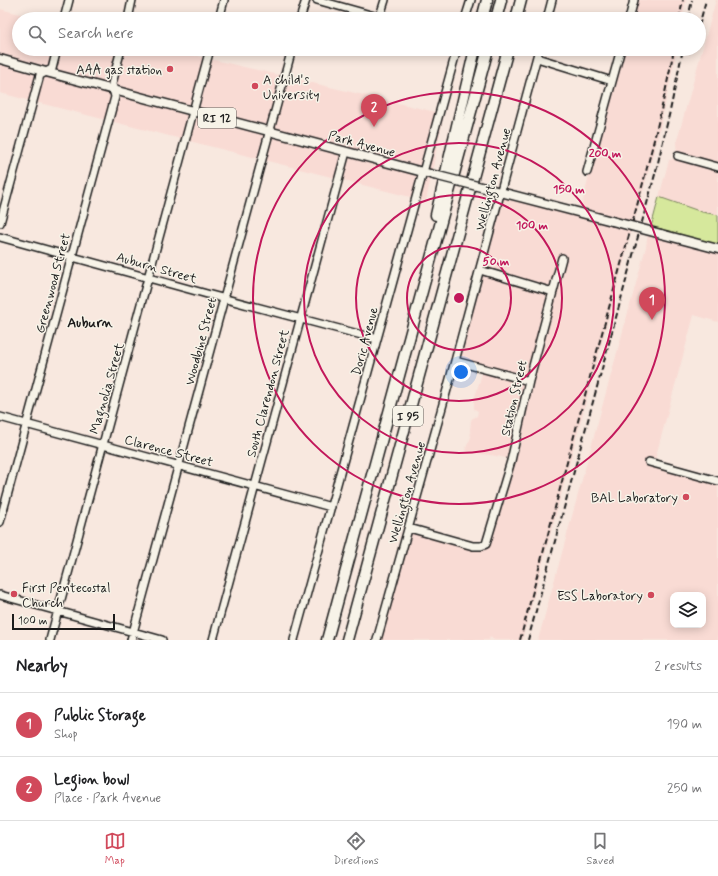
<!DOCTYPE html>
<meta charset="utf-8">
<style>
:root{--surface:#fff;--page:#f2f2f2;--text:#202124;--muted:#757577;--line:#e0e0e0;--accent:#d1495b}
body{margin:0;font-family:Mynerve,sans-serif;background:var(--page);color:var(--text)}
.controls{position:absolute;right:12px;bottom:12px;display:grid;overflow:hidden;border-radius:8px;box-shadow:0 2px 10px #0003}
.controls button{width:36px;height:36px;display:grid;place-items:center;padding:0;border:0;border-bottom:1px solid var(--line);background:var(--surface);color:var(--text);font:20px sans-serif}
.scale{position:absolute;left:12px;bottom:10px;width:103px;box-sizing:border-box;padding-left:4px;border:2px solid #1c1c1c;border-top:0;font-size:11px;line-height:14px;white-space:nowrap;color:#1c1c1c;-webkit-text-stroke:3px #f7f3e8;paint-order:stroke}
.you{position:absolute;left:461px;top:372px;width:14px;height:14px;margin:-10px;border:3px solid #fff;border-radius:50%;background:#1a73e8;box-shadow:0 0 0 6px #1a73e833}
.badge{display:grid;place-items:center;width:26px;height:26px;border-radius:50%;background:var(--accent);color:#fff;font-size:13px;font-weight:700}
.pin{position:absolute;translate:-50% -33px;filter:drop-shadow(0 1px 2px #0008)}
.pin::after{content:'';position:absolute;top:21px;width:14px;height:12px;background:inherit;clip-path:polygon(0 0,100% 0,50% 100%)}
.list{margin:0;padding:0;list-style:none}
h2{display:flex;justify-content:space-between;align-items:center;height:52px;margin:0;padding:0 16px;font-size:17px}
h2 small{font-size:13px;font-weight:400;color:var(--muted)}
.list li{display:grid;grid-template-columns:26px 1fr auto;gap:12px;align-items:center;box-sizing:border-box;height:64px;padding:0 16px;border-top:1px solid var(--line)}
.list b{display:block;font-size:15px;white-space:nowrap}
.list p{margin:0;font-size:13px;white-space:nowrap;color:var(--muted)}
.list em{font-size:13px;font-style:normal;color:var(--muted)}
.icon{flex:none;width:22px;height:22px;fill:none;stroke:currentColor;stroke-width:2;stroke-linecap:round;stroke-linejoin:round}
.map{position:relative;flex:none;width:718px;height:640px;overflow:hidden}
.search{position:absolute;background:var(--surface);box-shadow:0 2px 10px #0003;left:12px;right:12px;top:12px;height:44px;display:flex;align-items:center;gap:10px;box-sizing:border-box;padding:0 14px;border-radius:22px;color:var(--muted);font-size:15px}
.sheet{height:180px;background:var(--surface)}
nav{display:flex;justify-content:space-around;align-items:center;box-sizing:border-box;height:56px;border-top:1px solid var(--line);background:var(--surface);font-size:11px;color:var(--muted)}
nav a{display:grid;justify-items:center;gap:2px}
nav .on{color:var(--accent)}
.map>svg:first-child{display:block}
</style>
<div class="map">
<svg width="718" height="640" viewBox="0 0 718 640">
<rect width="100%" height="100%" fill="#f8e8df"/>
<filter id="ink" filterUnits="userSpaceOnUse"><feTurbulence type="fractalNoise" baseFrequency=".025" numOctaves="2"/><feDisplacementMap in="SourceGraphic" scale="8" xChannelSelector="R" yChannelSelector="G"/><feConvolveMatrix kernelMatrix="1 2 1 2 8 2 1 2 1" color-interpolation-filters="sRGB"/></filter>
<g filter="url(#ink)">
<path fill="#f9dbd4" fill-rule="evenodd" d="M634 0H686L682 19H629Z
M716 0H718V215L702 212 659 197 669 160 683 158 677 153 676 144Z
M0 9 40 19H19V49H168L444 114 426 201 0 93Z
M621 49H677L659 133 637 213 633 226 631 228 627 250 522 640H494L490 637 489 640H378L408 531 474 545 483 544 510 459 497 456 467 452 466 448 471 437 470 430 471 420 473 418 477 416 478 411 474 409V400L483 370 456 361 501 192 581 209 609 93Z
M648 232 718 250V322L694 315 654 463 718 482V640H538L646 247ZM673 595H703V625H673Z"/>
<path fill="#d6e89c" stroke="#79825c" d="M659 197 702 212 718 215V250L650 231Z"/>
<g fill="none" stroke-linecap="round" stroke-linejoin="round">
<g stroke="#1c1c1c" stroke-width="10">
<path id="minor" d="M317 0 385 19
M64 19 69 0
M128 19 132 0
M219 19 224 0
M300 19 306 0
M379 19 385 0
M465 19 471 0
M547 19 552 0
M629 19 634 0
M537 58 612 81
M678 156 718 167
M587 172 621 49
M0 223 40 75 52 69 57 49
M0 237 207 294 377 339
M480 270 553 292
M455 361 529 381
M0 417 331 507
M649 462 718 481
M0 522 115 97 112 84 121 49
M409 528 473 546H481L486 544 511 461 529 381 562 258
M0 595 162 640
M50 640 210 49
M131 640 292 49
M213 640 346 152
M294 640 457 49
M377 640 455 361 539 49"/>
</g>
<g stroke="#1c1c1c" stroke-width="11">
<path id="major" d="M0 59 46 72 434 175
M489 189 612 221
M661 234 718 249"/>
</g>
<g stroke="#1c1c1c" stroke-width="13">
<path id="highway" d="M482 19 487 0
M496 19 501 0
M516 19 521 0
M436 215 475 49
M327 640 488 49
M347 640 508 49"/>
</g>
<use href="#minor" stroke="#f7f3e8" stroke-width="7"/>
<use href="#major" stroke="#f7f3e8" stroke-width="8"/>
<use href="#highway" stroke="#f7f3e8" stroke-width="10"/>
<path stroke="#1c1c1c" stroke-width="2" stroke-dasharray="6 3" stroke-linecap="butt" d="M679 19 683 0
M688 19 692 0
M699 26 706 0
M520 640C548 535 575 430 604 326 629 234 656 143 674 49
M528 640 657 167 670 111 683 49"/>
<g stroke="#1c1c1c" stroke-width="11" stroke-linecap="butt">
<path id="major-bridge" d="M434 175 489 189
M612 221 661 234"/>
</g>
<use href="#major-bridge" stroke="#f7f3e8" stroke-width="8"/>
</g>
</g>
<g fill="none" stroke="#c2185b" stroke-width="2">
<circle cx="459" cy="298" r="52"/>
<circle cx="459" cy="298" r="103"/>
<circle cx="459" cy="298" r="155"/>
<circle cx="459" cy="298" r="206"/>
</g>
<g fill="#d1495b" stroke="#f7f3e8" stroke-width="1.5">
<circle cx="170" cy="69" r="4"/>
<circle cx="255" cy="86" r="4"/>
<circle cx="686" cy="497" r="4"/>
<circle cx="14" cy="594" r="4"/>
<circle cx="651" cy="595" r="4"/>
</g>
<g text-anchor="middle" stroke-width="3" stroke-linejoin="round" paint-order="stroke">
<g fill="#f7f3e8" stroke="#5e5c59" stroke-width="1">
<rect x="198" y="108" width="38" height="20" rx="3"/>
<rect x="393" y="406" width="30" height="20" rx="3"/>
</g>
<g font-size="12" font-weight="bold" fill="#1c1c1c">
<text x="217" y="122">RI 12</text>
<text x="408" y="420">I 95</text>
</g>
<g font-size="13" fill="#1c1c1c" stroke="#f7f3e8" text-anchor="end">
<text x="162" y="74">AAA gas station</text>
<text x="263" y="84" text-anchor="start">A child's<tspan x="263" dy="15">University</tspan></text>
<text x="678" y="502">BAL Laboratory</text>
<text x="22" y="592" text-anchor="start">First Pentecostal<tspan x="22" dy="15">Church</tspan></text>
<text x="643" y="600">ESS Laboratory</text>
</g>
<g font-size="13" fill="#1c1c1c" stroke="#f7f3e8">
<text transform="translate(362 143) rotate(15)" y="5">Park Avenue</text>
<text transform="translate(492 179) rotate(-75)" y="5">Wellington Avenue</text>
<text transform="translate(157 267) rotate(16)" y="5">Auburn Street</text>
<text transform="translate(52 283) rotate(-75)" y="5">Greenwood Street</text>
<text transform="translate(200 341) rotate(-75)" y="5">Woodbine Street</text>
<text transform="translate(364 341) rotate(-75)" y="5">Doric Avenue</text>
<text transform="translate(106 388) rotate(-74)" y="5">Magnolia Street</text>
<text transform="translate(267 393) rotate(-75)" y="5">South Clarendon Street</text>
<text transform="translate(513 398) rotate(-77)" y="5">Station Street</text>
<text transform="translate(169 450) rotate(15)" y="5">Clarence Street</text>
<text transform="translate(406 492) rotate(-74)" y="5">Wellington Avenue</text>
</g>
<g font-size="14" font-weight="bold" fill="#1c1c1c" stroke="#f7f3e8">
<text x="90" y="327">Auburn</text>
</g>
</g>
<circle cx="459" cy="298" r="6" fill="#c2185b" stroke="#f7f3e8" stroke-width="2"/>
<g font-size="12" text-anchor="middle" font-weight="bold" fill="#c2185b" stroke="#f7f3e8" stroke-width="3" stroke-linejoin="round" paint-order="stroke">
<text x="605" y="157">200 m</text>
<text x="569" y="193">150 m</text>
<text x="532" y="229">100 m</text>
<text x="496" y="265">50 m</text>
</g>
</svg>
<div class="controls">
<button><svg class="icon" aria-label="layers" viewBox="0 0 24 24"><path d="M12 4l9 5-9 5-9-5zM3 14l9 5 9-5"/></svg></button>
</div>
<div class="scale">100 m</div>
<div class="you"></div>
<div class="pin badge" style="left:652px;top:320px">1</div>
<div class="pin badge" style="left:374px;top:127px">2</div>
<div class="search"><svg class="icon" aria-label="search" viewBox="0 0 24 24"><circle cx="10" cy="10" r="6"/><path d="M15 15l6 6"/></svg>Search here</div>
</div>
<section class="sheet">
<h2>Nearby<small>2 results</small></h2>
<ul class="list">
<li><span class="badge">1</span><div><b>Public Storage</b><p>Shop</p></div><em>190 m</em></li>
<li><span class="badge">2</span><div><b>Legion bowl</b><p>Place · Park Avenue</p></div><em>250 m</em></li>
</ul>
</section>
<nav>
<a class="on"><svg class="icon" aria-label="map" viewBox="0 0 24 24"><path d="M3 6l6-2 6 2 6-2v14l-6 2-6-2-6 2zM9 4v14M15 6v14"/></svg>Map</a>
<a><svg class="icon" aria-label="directions" viewBox="0 0 24 24"><path d="M12 3l9 9-9 9-9-9zM9 14v-3h6M13 9l2 2-2 2"/></svg>Directions</a>
<a><svg class="icon" aria-label="saved" viewBox="0 0 24 24"><path d="M7 4h10v16l-5-4-5 4z"/></svg>Saved</a>
</nav>
